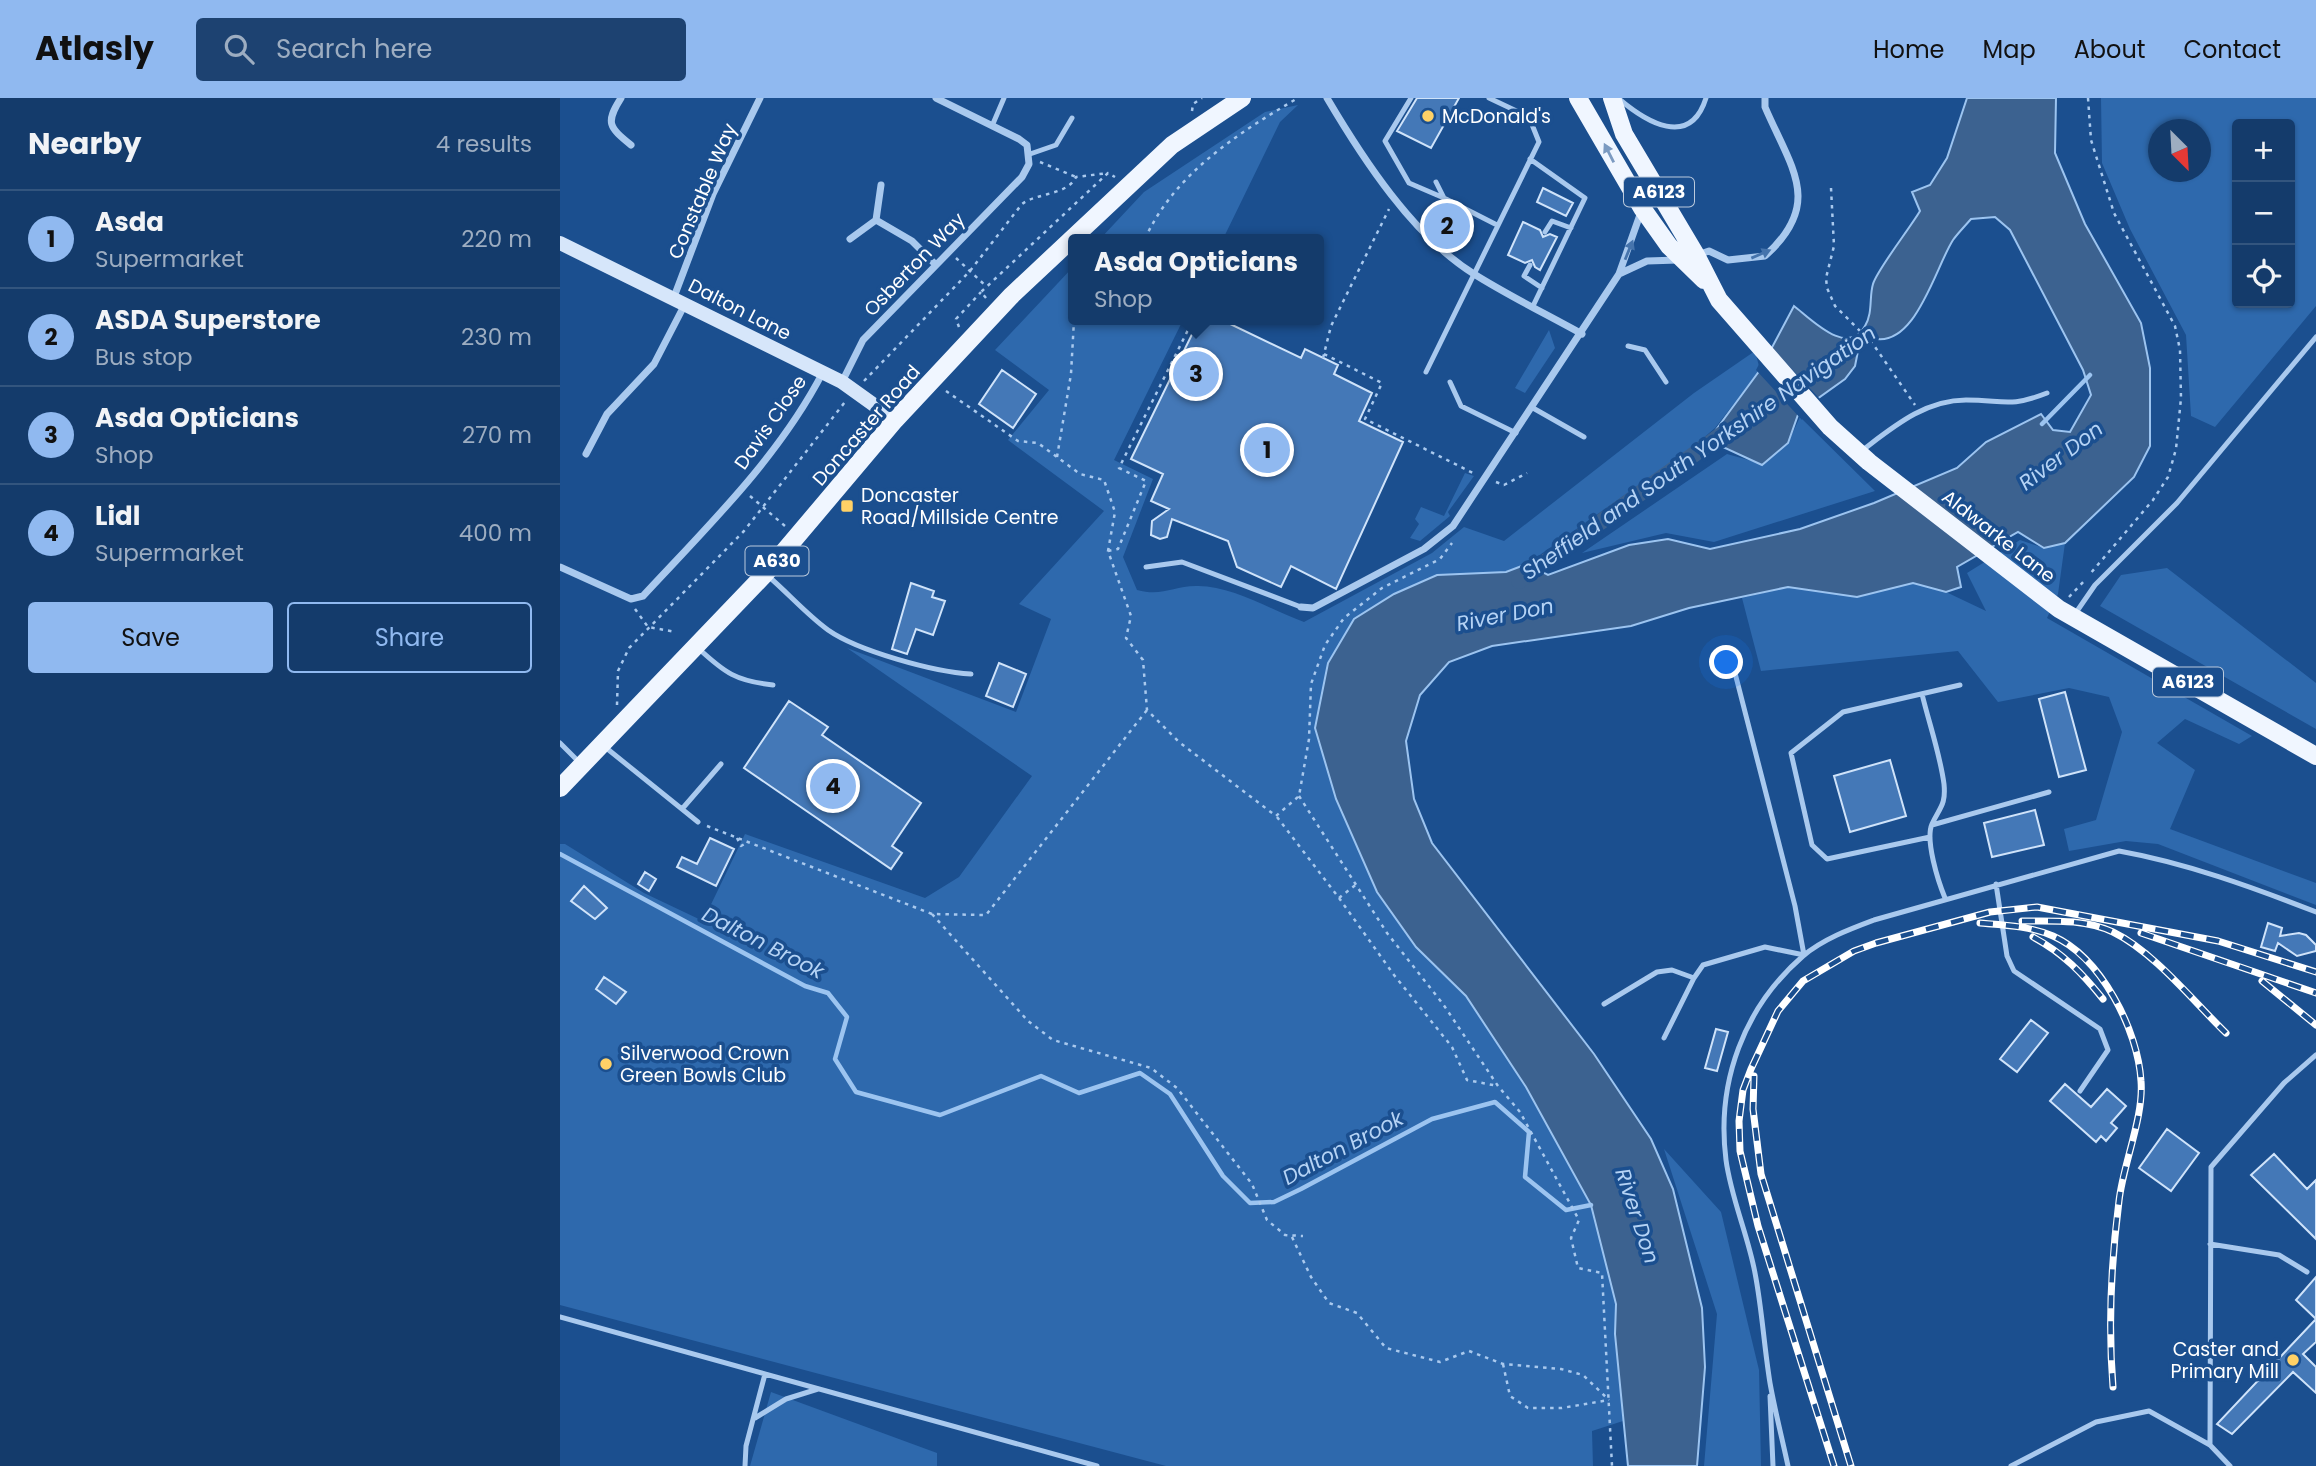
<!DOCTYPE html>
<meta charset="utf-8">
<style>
:root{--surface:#143b6b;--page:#1d4271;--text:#f1f3f6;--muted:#9dadc1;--line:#33557e;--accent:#90b9f0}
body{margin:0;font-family:Poppins,sans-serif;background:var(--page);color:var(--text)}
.controls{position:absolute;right:21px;top:21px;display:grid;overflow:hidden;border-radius:7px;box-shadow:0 2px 5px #0004}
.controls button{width:63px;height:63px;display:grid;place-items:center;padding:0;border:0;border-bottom:2px solid var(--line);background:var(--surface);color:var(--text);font:35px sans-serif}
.compass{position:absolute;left:1588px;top:21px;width:63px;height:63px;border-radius:50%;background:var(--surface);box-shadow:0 2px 5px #0004;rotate:156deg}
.you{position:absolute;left:1167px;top:565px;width:24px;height:24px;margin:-18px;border:5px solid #fff;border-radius:50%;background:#1a73e8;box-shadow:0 0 0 10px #1a73e833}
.badge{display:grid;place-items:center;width:46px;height:46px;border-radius:50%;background:var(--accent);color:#111;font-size:23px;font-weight:700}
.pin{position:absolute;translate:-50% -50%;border:4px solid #fff;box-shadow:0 2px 7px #0006}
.popup{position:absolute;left:508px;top:136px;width:256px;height:91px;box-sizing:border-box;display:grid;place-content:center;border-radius:7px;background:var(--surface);filter:drop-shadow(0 2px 5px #0005);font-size:23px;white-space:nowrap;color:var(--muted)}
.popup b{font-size:26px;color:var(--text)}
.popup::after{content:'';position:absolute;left:50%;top:100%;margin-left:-14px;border:14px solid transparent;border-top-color:var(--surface)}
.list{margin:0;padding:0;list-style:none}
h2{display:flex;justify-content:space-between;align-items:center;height:91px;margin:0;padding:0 28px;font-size:30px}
h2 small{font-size:23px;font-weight:400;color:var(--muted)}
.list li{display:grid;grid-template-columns:46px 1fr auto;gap:21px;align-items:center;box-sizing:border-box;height:98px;padding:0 28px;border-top:2px solid var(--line)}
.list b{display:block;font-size:26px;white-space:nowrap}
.list p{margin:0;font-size:23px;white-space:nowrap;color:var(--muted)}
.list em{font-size:23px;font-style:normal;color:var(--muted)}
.actions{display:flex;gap:14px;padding:21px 28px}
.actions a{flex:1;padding:16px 0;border:2px solid var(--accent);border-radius:7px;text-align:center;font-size:24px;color:var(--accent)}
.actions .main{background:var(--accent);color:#111}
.icon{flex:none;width:38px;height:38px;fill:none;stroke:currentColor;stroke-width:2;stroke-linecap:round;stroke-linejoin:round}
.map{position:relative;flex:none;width:1756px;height:1368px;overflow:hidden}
header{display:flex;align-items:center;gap:42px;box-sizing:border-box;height:98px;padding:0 35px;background:var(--accent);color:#111}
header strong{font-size:33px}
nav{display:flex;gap:38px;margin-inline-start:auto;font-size:24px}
.search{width:490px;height:63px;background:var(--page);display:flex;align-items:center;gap:18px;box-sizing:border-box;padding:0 24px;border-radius:7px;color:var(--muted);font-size:26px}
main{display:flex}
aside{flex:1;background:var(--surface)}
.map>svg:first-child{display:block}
</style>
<header>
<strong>Atlasly</strong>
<div class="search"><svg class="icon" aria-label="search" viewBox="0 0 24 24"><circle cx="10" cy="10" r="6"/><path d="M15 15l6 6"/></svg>Search here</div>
<nav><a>Home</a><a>Map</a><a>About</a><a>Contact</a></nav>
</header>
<main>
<aside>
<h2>Nearby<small>4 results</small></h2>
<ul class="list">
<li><span class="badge">1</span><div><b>Asda</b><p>Supermarket</p></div><em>220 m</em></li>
<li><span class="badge">2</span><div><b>ASDA Superstore</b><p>Bus stop</p></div><em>230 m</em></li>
<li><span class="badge">3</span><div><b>Asda Opticians</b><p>Shop</p></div><em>270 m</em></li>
<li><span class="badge">4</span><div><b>Lidl</b><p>Supermarket</p></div><em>400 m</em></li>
</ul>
<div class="actions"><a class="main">Save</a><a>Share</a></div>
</aside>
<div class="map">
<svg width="1756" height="1368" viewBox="0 0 1756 1368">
<rect width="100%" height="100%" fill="#1b4f8f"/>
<path fill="#2e69ad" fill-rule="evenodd" d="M1541 0H1756V208L1655 329 1631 318 1626 237 1570 131 1542 65ZM1677 26H1730V205H1677ZM1598 32H1640V74H1598Z
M738 7 720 24 663 141H540L584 94 705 14Z
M513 169 514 222H623L554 362 593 381 563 459 577 492C602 499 613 488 636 488 671 487 711 512 744 524L872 455 904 429 944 443 1134 295 1195 253 1200 272 1155 330 1134 348 967 466 946 474 877 477 834 496 794 521 755 630 776 701 817 794 855 848 906 898 966 989 1031 1107 1056 1206 1063 1323 1032 1333 1033 1368H606L0 1207V746H5L84 795 143 823 185 736 365 800 399 779 472 678 287 550 456 614 491 521 459 506 544 413 448 342 489 292 435 252Z
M989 232 995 250 965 295 955 290Z
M1240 319 1315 393 1154 444 1106 435 1022 455 1167 356 1203 366 1228 345Z
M905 375 914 378 888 414 890 418 860 443 850 440 859 426 855 421 861 409 884 418Z
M1460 442 1484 450 1505 445 1498 496 1487 520 1692 638 1679 646 1625 621 1597 645 1635 672 1610 731 1756 785V807L1598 746 1566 743 1509 753 1504 731 1536 722 1562 634 1549 599 1509 590 1438 604 1398 553 1201 573 1182 500 1228 489 1297 499 1353 485 1386 494 1426 513 1407 475Z
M1607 470 1756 585V631L1540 508 1561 477Z
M1104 1051 1161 1114 1199 1272 1201 1368H1144L1157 1216Z
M211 1294 377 1355V1368H190Z"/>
<path fill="#3c6290" stroke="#9cc4f0" stroke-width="2" d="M1407 0H1496L1495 55 1525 126 1581 225 1590 270V348L1574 379 1505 445 1484 450 1458 434 1397 469 1401 489 1386 494 1353 485 1297 499 1228 489 1129 510 1071 528 932 548 889 564 860 597 846 643 854 701 872 745 1034 956 1091 1041 1113 1091 1142 1210 1145 1269 1137 1368H1068L1055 1236 1056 1206 1031 1107 966 989 906 898 856 849 817 794 776 701 755 630 768 565 794 521 834 496 877 477 946 474 967 466 988 477 1069 447 1108 441 1150 451 1240 431 1314 405 1397 370 1426 344 1481 316 1493 332 1510 334 1531 297 1523 272 1450 132 1435 119 1411 121C1405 128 1398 135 1393 142 1375 170 1355 252 1312 240L1299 248 1295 268 1285 281 1239 314 1228 345 1202 367 1161 348 1151 351 1147 344 1200 272 1234 208C1251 221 1288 260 1305 228 1313 215 1309 199 1313 186 1317 172 1350 130 1360 113L1352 94 1370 87 1387 60Z"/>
<path fill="#1b4f8f" d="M1209 247 1260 301 1243 315 1242 322 1196 272Z"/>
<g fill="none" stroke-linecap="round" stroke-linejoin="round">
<path stroke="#9cc4f0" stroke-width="4.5" d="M1482 326 1530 277
M0 756 245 888 268 895 287 919 275 961 296 994 380 1017 481 978 519 995 580 975 610 996 663 1078 690 1105 714 1104 741 1091 872 1021 935 1004 969 1034 965 1079 1006 1112 1031 1107"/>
<path stroke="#3c6290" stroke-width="16" d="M959 483 1165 334"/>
</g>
<path fill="#4478b7" stroke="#cfe3fa" stroke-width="2" d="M857 0H899L871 50 837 33Z
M983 90 1013 105 1006 118 977 104Z
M963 124 980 132 983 139 990 136 997 139 980 172 975 169 972 162 965 165 948 157Z
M639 222H662L741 260 745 251 778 267 774 276 812 295 799 323 843 344 776 491 731 468 721 489 677 469 668 443 612 421 607 439 600 441 591 437 592 423 609 411 591 403 603 376 571 361Z
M442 272 476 296 453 330 419 306Z
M351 485 374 493 372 499 385 503 373 537 356 531 347 556 332 551Z
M439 565 466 576 453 609 426 598Z
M1505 594 1526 672 1499 679 1479 601Z
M229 603 268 629 262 637 361 705 332 748 342 755 331 771 184 670Z
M1330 662 1346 718 1290 734 1274 678Z
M1475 712 1484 747 1432 759 1424 725Z
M150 740 174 751 156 788 117 769 122 759 137 766Z
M85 774 96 781 89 793 78 786Z
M24 788 47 810 35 821 11 803Z
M1708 825 1722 830 1720 838 1739 835 1746 837 1756 847V853L1737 858 1718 845 1715 853 1701 849Z
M44 879 66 894 56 906 36 891Z
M1471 922 1488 935 1457 974 1440 961Z
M1156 931 1168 934 1157 973 1145 970Z
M1505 986 1531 1009 1547 991 1566 1008 1551 1025 1557 1030 1546 1043 1541 1038 1536 1044 1490 1003Z
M1607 1031 1639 1055 1611 1093 1579 1070Z
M1714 1056 1747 1091 1756 1082V1141L1691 1077Z
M1756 1179V1244L1743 1256 1756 1269V1295L1733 1274 1672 1336 1657 1326 1756 1221 1736 1202Z"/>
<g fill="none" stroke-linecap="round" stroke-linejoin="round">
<path stroke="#a9c9ee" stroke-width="2.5" stroke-dasharray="3.5 5" stroke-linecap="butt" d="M1528 0 1531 42 1554 115 1615 228 1620 252 1621 300 1616 351 1608 379 1593 402 1530 476
M632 13 633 6 642 0
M480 64 516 79
M1271 90 1274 148 1266 180 1267 190 1275 208 1313 246 1355 307
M585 141C614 76 678 35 738 0
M396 160 427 189
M426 200 421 194 548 75 555 79
M399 229 396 221 421 194
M764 256 822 285 805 321 913 375
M763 260 771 228 829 111
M304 283 410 173 462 106C476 95 508 97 516 79L548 75
M386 293 458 343 478 345 520 376 544 382 555 414 548 453 571 518 566 540 583 562 587 612 619 644 716 718 739 698 749 641 751 586 765 547 784 520 822 490 880 461 892 445
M497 359 511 276 514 222
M936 384 944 387 967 375
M190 398 225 428
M548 453 558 451 586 383 559 370 633 222
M1509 499 1526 481
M75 511 88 529 116 534
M57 607 58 573 69 550 184 433 285 304
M739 698 827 835 883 906 938 988 960 1014 1019 1122 1011 1140 1018 1170 1042 1175 1052 1368
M717 719 779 800 798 785
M147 728 372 816 426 817 587 612
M177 740 181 748 188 744
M779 800 834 877 892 949 907 982 938 988
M372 816 468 923 493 942 591 970 617 990 692 1086 707 1122 725 1137 743 1138
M732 1139 751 1179 769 1205 797 1215 826 1250 880 1264 909 1253 943 1266 1001 1271 1023 1277 1049 1302
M943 1266 950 1298 968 1310H1002L1049 1302"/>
<path stroke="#a9c9ee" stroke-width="5" d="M851 0 825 43 849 85 884 100
M1058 0C1086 24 1130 51 1146 0
M432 28 444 0
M470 56 496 47 512 20
M970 61 1025 100 973 208
M876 84 884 100 937 127
M985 134 992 123 1011 130
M970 167 964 178 982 190
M1068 248 1085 252 1106 284
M866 274 979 44 969 19 929 0
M890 284 901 308 956 335
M973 310 1024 339
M1300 354C1332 330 1364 302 1406 302 1444 302 1449 310 1487 295
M586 469 622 464 741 509
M208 478C228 495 246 516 268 532 298 553 374 574 411 576
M1515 516 1535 487 1617 405 1756 239
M138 550C165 575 176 583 213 587
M1362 596C1369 625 1380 656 1384 686 1386 707 1380 709 1372 726 1365 742 1378 783 1385 800
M0 645 20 665
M45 649 138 724
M122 711 161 666
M1372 727 1489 694
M1370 739 1267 761 1252 747 1231 655 1283 614 1400 587
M1436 786 1447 858 1454 873 1540 931 1548 952 1520 993
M1044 906 1097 874 1112 872 1134 880
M1104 940 1134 880 1143 867 1205 849 1244 857 1235 808 1175 575
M1650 1146 1719 1157 1747 1174
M0 1219 537 1368
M1210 1298 1213 1368
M195 1320 226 1301 258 1291
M1650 1347 1670 1368
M185 1368 186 1348 205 1276
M1228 1368C1222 1340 1215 1313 1210 1285 1204 1248 1202 1211 1195 1175 1188 1137 1171 1100 1166 1062 1156 984 1184 909 1243 858 1263 841 1290 831 1314 822L1559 753C1626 765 1692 789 1756 814
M1451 1368 1536 1324 1589 1313 1650 1347 1651 1069 1724 985 1756 957"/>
<path stroke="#a9c9ee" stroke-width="7" d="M61 0C45 25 49 29 71 47
M767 0C803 61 853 138 914 176 949 198 986 216 1022 236
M1081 114 1059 176 1087 163 1118 162
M316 122 352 143 375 166
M290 141 316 122 321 87
M1137 157 1149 153 1168 162 1205 158C1264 105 1231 70 1205 9V0
M114 199 153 96 200 0
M282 284 303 242 462 79 469 66 467 47 459 41 376 0
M26 356 47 316 94 266 125 206
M0 469 71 501 83 498C148 428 219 359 263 274
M741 509 753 510 864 451 893 428 1059 176"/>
<path stroke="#d6e6fa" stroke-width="14" d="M0 145 282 284 335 322"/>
<path stroke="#f0f6ff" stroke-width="18" d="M1018 0 1082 110 1109 148 1144 182
M1052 0 1064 36 1136 157 1159 202 1270 329 1309 364 1499 511 1756 658
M0 690 205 476 335 322 452 197 612 47 682 0"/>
<g stroke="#fff" stroke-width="7">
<path id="rail" d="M1462 823C1492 823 1525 821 1553 834 1594 854 1633 903 1666 935
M1420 825C1444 827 1470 828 1493 838 1541 859 1578 932 1581 983 1584 1019 1563 1066 1559 1103 1551 1165 1548 1227 1553 1289
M1581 835 1756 895
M1473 839C1503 855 1522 875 1543 901
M1702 883 1756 927
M1194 978 1193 1011 1201 1076 1291 1368
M1274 1368 1198 1128 1180 1053 1179 1023 1183 992 1191 971 1218 913 1243 883 1294 853 1316 845 1430 814 1477 809 1658 843 1756 874"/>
</g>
<use href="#rail" stroke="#1b4f8f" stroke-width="4.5" stroke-dasharray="13" stroke-linecap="butt"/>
</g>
<defs><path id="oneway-solid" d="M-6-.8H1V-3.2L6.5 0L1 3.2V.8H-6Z" transform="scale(1.75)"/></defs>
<use fill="#7b9ac1" href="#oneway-solid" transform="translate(1049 55) rotate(-117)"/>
<g fill="#4674ac">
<use href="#oneway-solid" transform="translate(1069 152) rotate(-68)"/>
<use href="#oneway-solid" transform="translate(1201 156) rotate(-23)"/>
</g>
<g fill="#ffd166" stroke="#1b4f8f" stroke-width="2.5">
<circle cx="868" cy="18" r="7"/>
<rect x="280" y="401" width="14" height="14" rx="3.5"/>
<circle cx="46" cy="966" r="7"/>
<circle cx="1733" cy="1262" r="7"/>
</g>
<g text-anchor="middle" stroke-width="7" stroke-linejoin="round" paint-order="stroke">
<g fill="#1b4f8f" stroke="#bbcadd" stroke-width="2">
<rect x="1064" y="79.5" width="70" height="29" rx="5"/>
<rect x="185.5" y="448.5" width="63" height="29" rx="5"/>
<rect x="1593" y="569.5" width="70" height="29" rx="5"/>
</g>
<g font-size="18" font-weight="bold" fill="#fff">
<text x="1099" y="100">A6123</text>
<text x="217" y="469">A630</text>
<text x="1628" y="590">A6123</text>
</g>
<g font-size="19" fill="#fff" stroke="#1b4f8f" text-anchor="start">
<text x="882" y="25">McDonald's</text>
<text x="301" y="404">Doncaster<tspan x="301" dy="22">Road/Millside Centre</tspan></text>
<text x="60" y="962">Silverwood Crown<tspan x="60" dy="22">Green Bowls Club</tspan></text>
<text x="1719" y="1258" text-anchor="end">Caster and<tspan x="1719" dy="22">Primary Mill</tspan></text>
</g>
<g font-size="19" fill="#fff" stroke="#1b4f8f">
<text transform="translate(142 93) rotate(-67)" y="7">Constable Way</text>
<text transform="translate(354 166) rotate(-46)" y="7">Osberton Way</text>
<text transform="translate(180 211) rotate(27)" y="7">Dalton Lane</text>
<text transform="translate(210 324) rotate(-55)" y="7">Davis Close</text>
<text transform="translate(306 327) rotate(-49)" y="7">Doncaster Road</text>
<text transform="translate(1439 438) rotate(38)" y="7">Aldwarke Lane</text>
</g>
<g font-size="21" font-style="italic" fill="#b5d3f5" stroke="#1b4f8f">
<text transform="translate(1139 355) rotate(-35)" y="7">Sheffield and South Yorkshire Navigation</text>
<text transform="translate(1501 358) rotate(-37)" y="7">River Don</text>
<text transform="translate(945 517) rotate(-11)" y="7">River Don</text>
<text transform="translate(203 845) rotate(27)" y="7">Dalton Brook</text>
<text transform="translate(783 1050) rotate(-28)" y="7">Dalton Brook</text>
<text transform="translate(1077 1118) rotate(72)" y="7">River Don</text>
</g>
</g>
</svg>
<div class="controls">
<button>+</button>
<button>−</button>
<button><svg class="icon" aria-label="locate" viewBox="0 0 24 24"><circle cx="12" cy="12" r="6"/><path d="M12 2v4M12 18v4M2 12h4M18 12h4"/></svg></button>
</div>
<svg class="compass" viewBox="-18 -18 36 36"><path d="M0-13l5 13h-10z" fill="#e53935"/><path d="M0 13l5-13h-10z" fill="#9dadc1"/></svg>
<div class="you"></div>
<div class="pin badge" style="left:707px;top:352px">1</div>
<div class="pin badge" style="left:887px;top:128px">2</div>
<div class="pin badge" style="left:636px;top:276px">3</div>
<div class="popup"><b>Asda Opticians</b>Shop</div>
<div class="pin badge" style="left:273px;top:688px">4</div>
</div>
</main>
